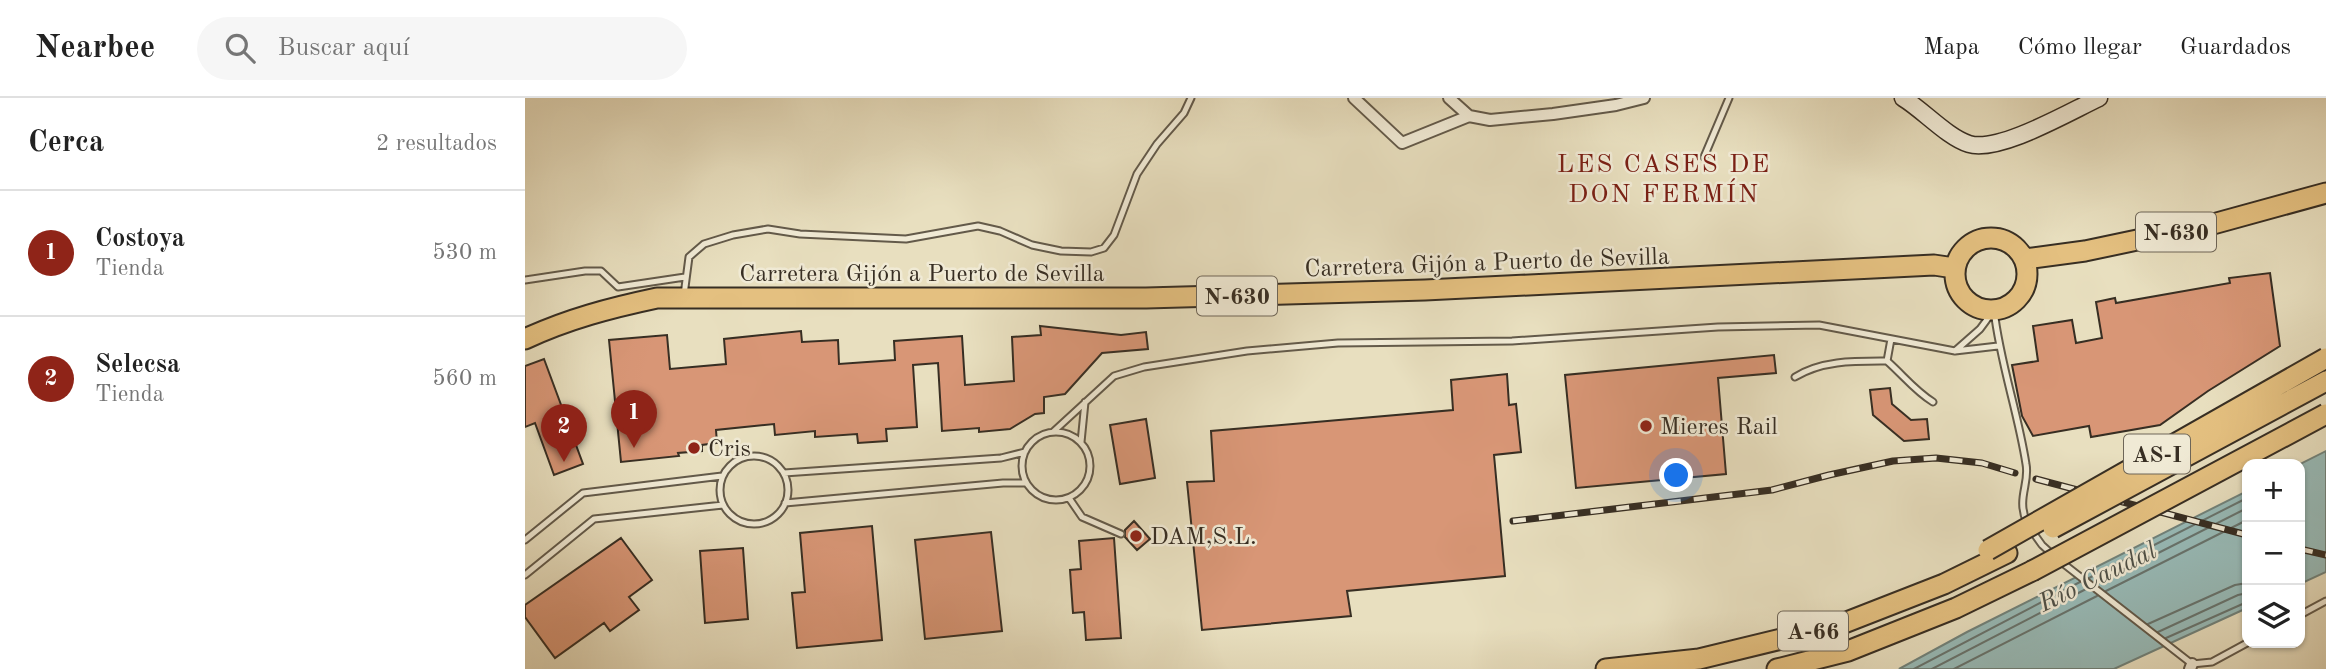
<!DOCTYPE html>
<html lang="es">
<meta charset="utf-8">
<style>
:root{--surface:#fff;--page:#f6f6f6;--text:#222;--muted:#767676;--line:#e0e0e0;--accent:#8f2418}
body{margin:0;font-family:"Old Standard TT",serif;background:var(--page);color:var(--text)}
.controls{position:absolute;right:21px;bottom:21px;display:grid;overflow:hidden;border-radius:14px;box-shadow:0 2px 5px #0004}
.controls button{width:63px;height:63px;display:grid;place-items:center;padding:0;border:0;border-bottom:2px solid var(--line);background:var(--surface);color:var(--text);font:35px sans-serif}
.you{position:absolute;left:1152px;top:378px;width:24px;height:24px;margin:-18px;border:5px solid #fff;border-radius:50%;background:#1a73e8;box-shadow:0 0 0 10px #1a73e833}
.badge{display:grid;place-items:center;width:46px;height:46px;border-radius:50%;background:var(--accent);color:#fff;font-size:23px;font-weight:700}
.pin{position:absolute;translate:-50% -58px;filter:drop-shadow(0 2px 4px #0008)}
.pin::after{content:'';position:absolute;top:37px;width:24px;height:21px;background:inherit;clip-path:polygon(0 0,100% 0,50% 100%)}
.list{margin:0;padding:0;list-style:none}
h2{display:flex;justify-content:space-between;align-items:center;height:91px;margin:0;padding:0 28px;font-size:30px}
h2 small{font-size:23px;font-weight:400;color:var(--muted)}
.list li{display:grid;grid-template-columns:46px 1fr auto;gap:21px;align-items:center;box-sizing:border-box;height:126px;padding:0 28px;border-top:2px solid var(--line)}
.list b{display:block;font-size:26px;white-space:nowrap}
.list p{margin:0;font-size:23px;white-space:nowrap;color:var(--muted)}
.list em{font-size:23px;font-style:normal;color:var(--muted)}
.icon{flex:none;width:38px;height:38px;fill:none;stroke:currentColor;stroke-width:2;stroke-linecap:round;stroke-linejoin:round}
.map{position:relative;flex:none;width:1801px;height:571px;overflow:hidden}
header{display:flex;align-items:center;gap:42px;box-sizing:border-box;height:98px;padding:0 35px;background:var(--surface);border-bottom:2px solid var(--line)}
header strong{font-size:33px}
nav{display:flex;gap:38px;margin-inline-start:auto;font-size:24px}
.search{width:490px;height:63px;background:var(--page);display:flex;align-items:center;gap:18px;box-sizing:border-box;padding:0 24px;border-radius:38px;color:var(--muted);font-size:26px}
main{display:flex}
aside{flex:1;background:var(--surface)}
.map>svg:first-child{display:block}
</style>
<header>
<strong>Nearbee</strong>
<div class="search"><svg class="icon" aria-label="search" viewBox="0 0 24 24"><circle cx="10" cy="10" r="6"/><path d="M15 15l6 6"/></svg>Buscar aquí</div>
<nav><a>Mapa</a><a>Cómo llegar</a><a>Guardados</a></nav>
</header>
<main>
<aside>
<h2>Cerca<small>2 resultados</small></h2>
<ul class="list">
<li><span class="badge">1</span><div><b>Costoya</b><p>Tienda</p></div><em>530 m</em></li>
<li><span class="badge">2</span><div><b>Selecsa</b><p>Tienda</p></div><em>560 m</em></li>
</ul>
</aside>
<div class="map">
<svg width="1801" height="571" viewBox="0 0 1801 571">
<rect width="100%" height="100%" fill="#e8dfbf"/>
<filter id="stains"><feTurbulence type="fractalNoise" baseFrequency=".00286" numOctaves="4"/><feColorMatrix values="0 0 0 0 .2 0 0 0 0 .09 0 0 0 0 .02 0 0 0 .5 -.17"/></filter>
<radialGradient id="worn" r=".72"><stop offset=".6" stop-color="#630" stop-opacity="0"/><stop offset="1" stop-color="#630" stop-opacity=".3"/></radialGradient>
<path fill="#98bbb8" stroke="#71837c" stroke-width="2" d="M1801 353V474L1775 486V366Z
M1722 393V510L1589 571H1374L1442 534Z"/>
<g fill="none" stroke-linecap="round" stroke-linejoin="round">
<path stroke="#68746e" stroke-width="2" d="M1564 480 1722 400
M1572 486 1722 410
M1581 493 1722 422
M1623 526 1710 487 1722 485
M1633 534 1713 497 1722 495
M1641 540 1722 504
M1389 571 1555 484
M1407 571 1563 490
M1429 571 1572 498"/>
</g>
<path fill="#d89676" stroke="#372e23" stroke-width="2" d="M1745 175 1755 248 1683 293 1635 327 1566 339 1564 328 1508 338 1497 318 1487 267 1513 263 1508 228 1547 222 1551 245 1577 240 1571 204 1590 200 1591 205 1705 185 1704 180Z
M515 228 596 237 621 234 623 251 577 255 540 296 519 299V315L510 316 485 331 454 334V330L417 333 413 265 388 267 392 329 361 331 362 343 333 345 332 336 290 339V333L250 337 249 326 191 332 192 345 177 347V353L153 355 154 358 96 364 84 242 142 237 145 271 201 266 199 241 276 233 277 244 313 242 314 266 370 262 369 243 437 238 440 287 489 283 487 239 516 237Z
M1249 257 1251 275 1193 280 1201 376 1051 390 1040 277Z
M19 261 58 366 29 377 10 325 0 329V268Z
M982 276 984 307 991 306 996 354 969 357 980 478 822 493 826 518 677 532 662 384 689 383 686 333 928 312 926 282Z
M1365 290 1367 306 1386 322 1402 321 1404 341 1379 343 1348 317 1345 292Z
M621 321 630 380 595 386 585 327Z
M609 423 625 441 612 452 600 439V432Z
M347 428 357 542 272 550 267 495 280 494 275 435Z
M466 434 477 533 400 541 390 442Z
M96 440 127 482 104 499 114 512 85 533 79 525 30 560 0 519V507Z
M589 440 596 540 561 542 559 514 548 515 545 472 556 471 554 443Z
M218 450 223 521 180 525 175 453Z"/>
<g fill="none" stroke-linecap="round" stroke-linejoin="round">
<g stroke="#635a4a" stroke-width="9">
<path id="lane" d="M1179 59 1204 0
M0 182 60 173H76L93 189 160 179
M159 197 164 159 179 146 208 137 243 131 275 136 381 141 453 128 475 133 507 147 536 153 566 154 579 150 589 137 612 76 632 46 659 15 666 0
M1469 212C1475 265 1493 314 1501 366 1505 386 1491 400 1502 425
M1366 241 1362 263C1378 277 1390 293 1408 304
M1430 253 1455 231 1469 212
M1270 279C1297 262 1331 263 1362 263
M528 334 589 278 619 269 722 253 813 245 987 243 1193 229 1294 227 1430 253 1473 248
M497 368a34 34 0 1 1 68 0a34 34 0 1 1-68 0Z
M556 344 560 304
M195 392a34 34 0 1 1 68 0a34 34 0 1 1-68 0Z
M259 375 476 360 500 354
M544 400 557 419 596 436
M260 405 478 385H501
M1507 433 1517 447 1528 457
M0 442 58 395 197 378
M1535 463 1667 566 1687 564 1722 545
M0 477 69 421 198 407
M1775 517 1801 503"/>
</g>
<g stroke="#635a4a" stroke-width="14">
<path id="street" d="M829 0 877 45 944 18
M924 0 944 18 965 22 1028 16 1091 7 1119 0
M1665 571 1667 566"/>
</g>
<g stroke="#372e23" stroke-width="19">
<path id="secondary" d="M1378 0C1398 12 1422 39 1444 46 1474 55 1544 14 1574 0"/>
</g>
<g stroke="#372e23" stroke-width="23">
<path id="highway" d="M1430 176a36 36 0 1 1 72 0a36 36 0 1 1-72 0Z
M1500 161 1560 153 1688 126 1801 95
M0 241C43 221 85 210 132 200H621L900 192 1409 167 1429 170
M1081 571 1174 561 1314 527 1419 486 1482 455
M1252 571 1323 553 1431 510 1507 473"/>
</g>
<use href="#lane" stroke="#f0ead5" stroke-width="5"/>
<use href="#street" stroke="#f0ead5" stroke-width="10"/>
<use href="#secondary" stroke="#f0ead5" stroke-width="16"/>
<use href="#highway" stroke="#e4c080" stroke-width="19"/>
<g stroke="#372e23" stroke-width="7">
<path id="rail" d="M1511 381 1722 437
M988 423 1247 392 1304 377 1368 363 1411 360 1457 365 1490 375
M1775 451 1801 457"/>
</g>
<use href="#rail" stroke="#f0ead5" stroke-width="4.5" stroke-dasharray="13" stroke-linecap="butt"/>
<g stroke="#372e23" stroke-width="23" stroke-linecap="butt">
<path id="highway-bridge" d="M1528 430 1801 283
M1463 452 1801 260
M1507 473 1801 316"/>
</g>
<use href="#highway-bridge" stroke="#e4c080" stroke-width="19"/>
</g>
<g fill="#8f2418" stroke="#f0ead5" stroke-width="2.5">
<circle cx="1121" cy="328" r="7"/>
<circle cx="169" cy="350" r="7"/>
<circle cx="611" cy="438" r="7"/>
</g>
<g text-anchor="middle" stroke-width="5" stroke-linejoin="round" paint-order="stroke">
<g fill="#f0ead5" stroke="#6e6658" stroke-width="2">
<rect x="1611" y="114.5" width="80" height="39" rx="5"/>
<rect x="672" y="178.5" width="80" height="39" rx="5"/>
<rect x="1599" y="336.5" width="66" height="39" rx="5"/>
<rect x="1253" y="513.5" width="70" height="39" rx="5"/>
</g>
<g font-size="23" font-weight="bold" fill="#372e23">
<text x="1651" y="142">N-630</text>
<text x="712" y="206">N-630</text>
<text x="1632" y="364">AS-I</text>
<text x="1288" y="541">A-66</text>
</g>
<g font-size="24" fill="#372e23" stroke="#f0ead5">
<text transform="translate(962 164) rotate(-2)" y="8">Carretera Gijón a Puerto de Sevilla</text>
<text x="397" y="183">Carretera Gijón a Puerto de Sevilla</text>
</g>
<g font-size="24" fill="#372e23" stroke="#f0ead5" text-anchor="start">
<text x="1135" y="336">Mieres Rail</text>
<text x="183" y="358">Cris</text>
<text x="625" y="446">DAM,S.L.</text>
</g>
<g font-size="26" letter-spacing="2" fill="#7a1f14" stroke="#f0ead5">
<text x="1139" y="74">LES CASES DE<tspan x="1139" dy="30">DON FERMÍN</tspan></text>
</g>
<g font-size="26" font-style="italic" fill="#4f5148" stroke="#f0ead5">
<text transform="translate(1572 478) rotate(-26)" y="9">Río Caudal</text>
</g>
</g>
<rect width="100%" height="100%" filter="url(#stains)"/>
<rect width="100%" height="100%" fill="url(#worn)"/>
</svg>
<div class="controls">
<button>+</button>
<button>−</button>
<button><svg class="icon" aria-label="layers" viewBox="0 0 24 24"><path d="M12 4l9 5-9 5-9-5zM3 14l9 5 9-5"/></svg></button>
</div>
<div class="you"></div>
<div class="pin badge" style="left:109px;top:350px">1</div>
<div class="pin badge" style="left:39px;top:364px">2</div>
</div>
</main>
